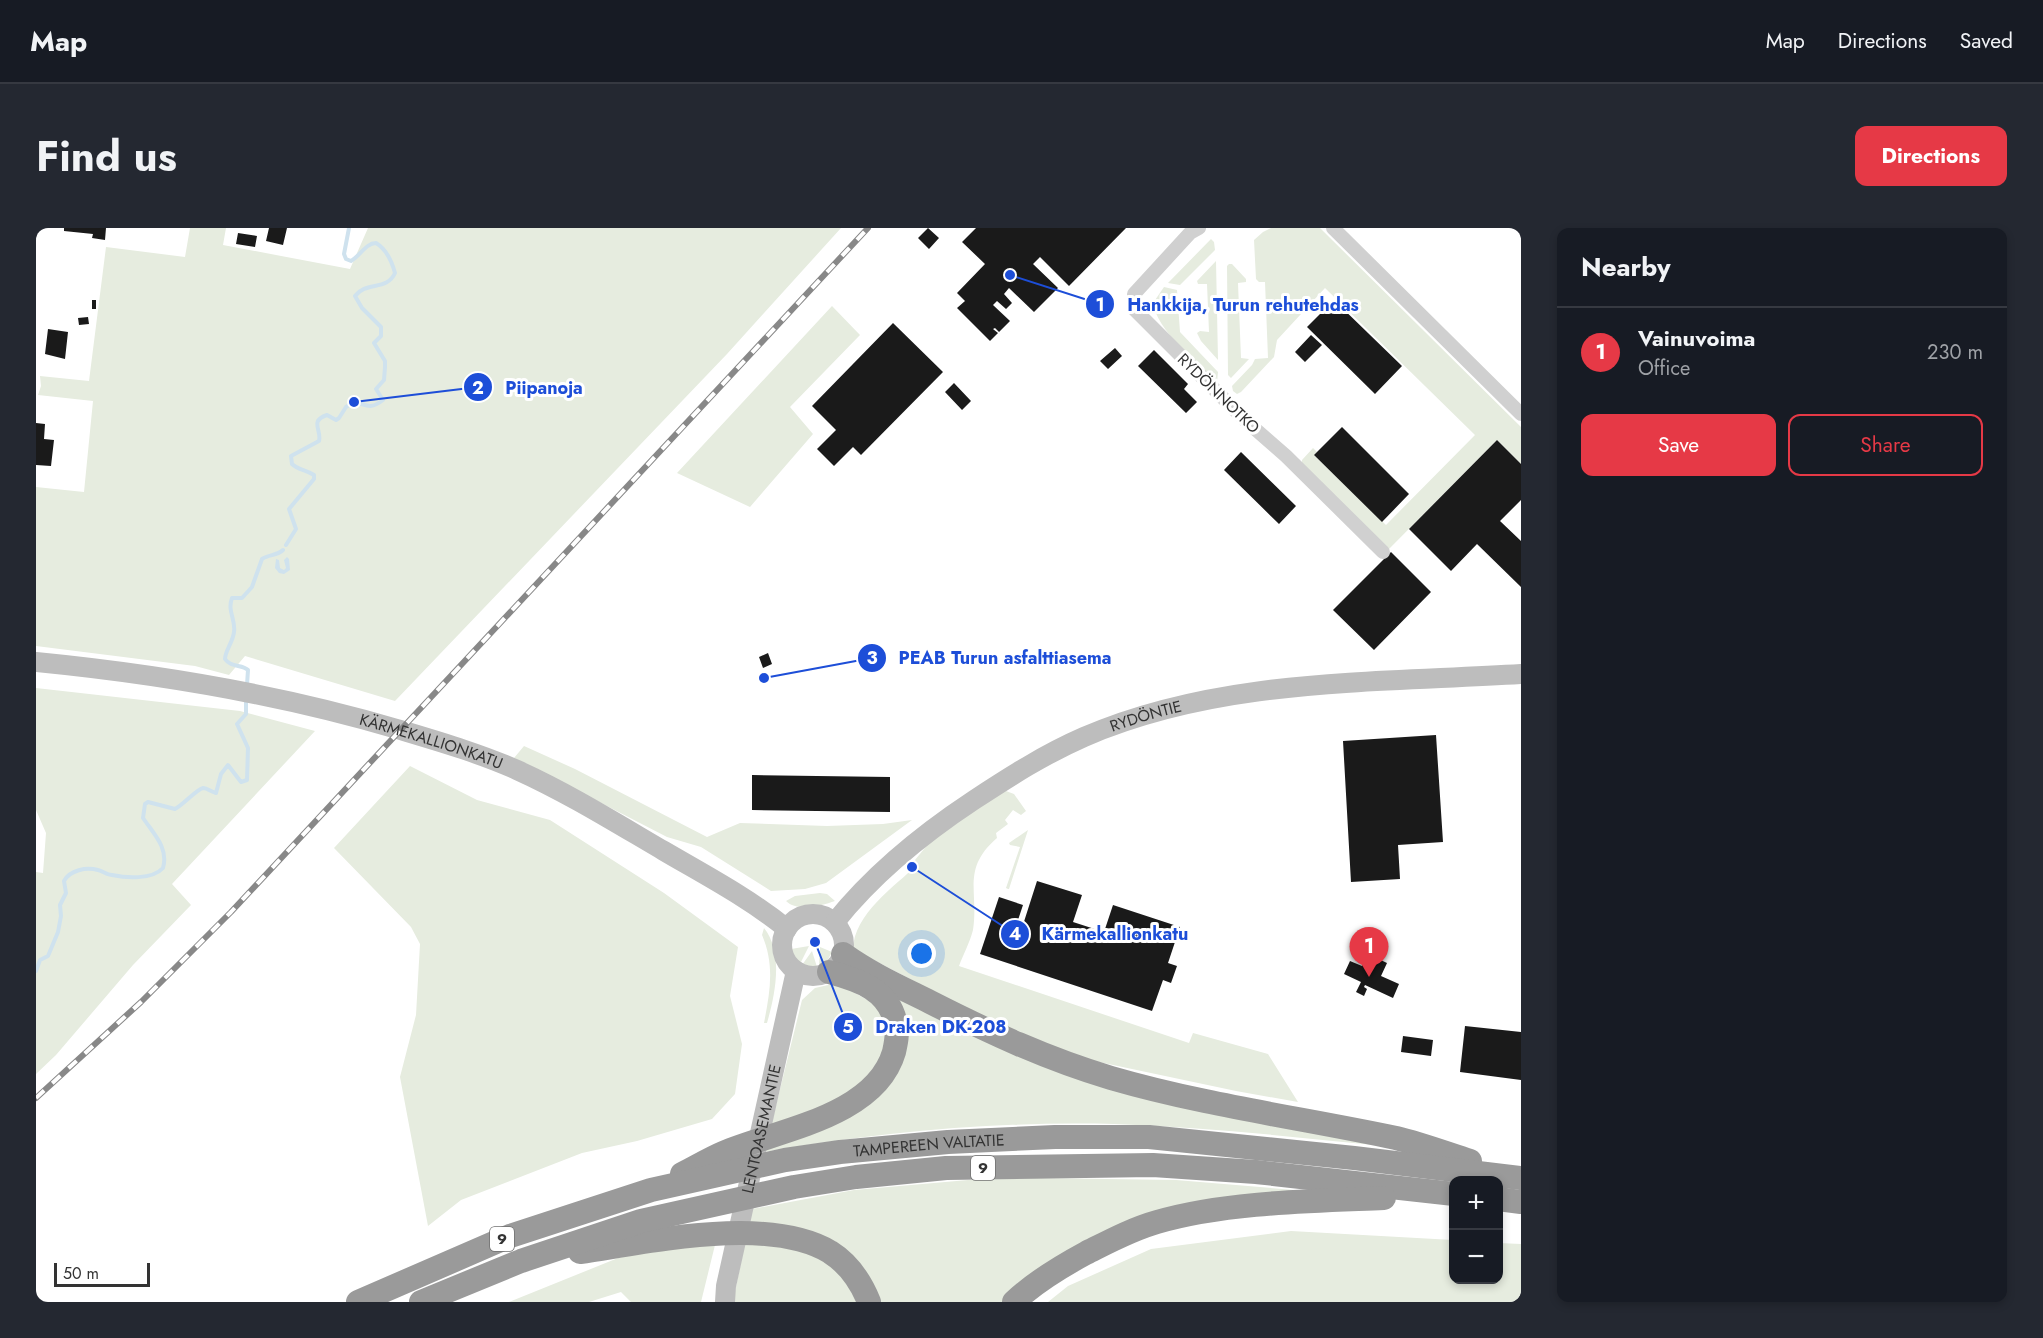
<!DOCTYPE html>
<meta charset="utf-8">
<style>
:root{--surface:#171b24;--page:#242831;--text:#f1f3f6;--muted:#9ea1a6;--line:#363941;--accent:#e63946}
body{margin:0;font-family:Jost,sans-serif;background:var(--page);color:var(--text)}
.controls{position:absolute;right:18px;bottom:18px;display:grid;overflow:hidden;border-radius:12px;box-shadow:0 3px 9px #0003}
.controls button{width:54px;height:54px;display:grid;place-items:center;padding:0;border:0;border-bottom:2px solid var(--line);background:var(--surface);color:var(--text);font:30px sans-serif}
.scale{position:absolute;left:18px;bottom:15px;width:96px;box-sizing:border-box;padding-left:6px;border:3px solid #333;border-top:0;font-size:16px;line-height:21px;white-space:nowrap;color:#333;-webkit-text-stroke:4px #fff;paint-order:stroke}
.you{position:absolute;left:886px;top:726px;width:21px;height:21px;margin:-15px;border:4px solid #fff;border-radius:50%;background:#1a73e8;box-shadow:0 0 0 9px #1a73e833}
.badge{display:grid;place-items:center;width:39px;height:39px;border-radius:50%;background:var(--accent);color:#fff;font-size:20px;font-weight:700}
.pin{position:absolute;translate:-50% -50px;filter:drop-shadow(0 2px 3px #0008)}
.pin::after{content:'';position:absolute;top:32px;width:21px;height:18px;background:inherit;clip-path:polygon(0 0,100% 0,50% 100%)}
.list{margin:0;padding:0;list-style:none}
h2{display:flex;justify-content:space-between;align-items:center;height:78px;margin:0;padding:0 24px;font-size:26px}
h2 small{font-size:20px;font-weight:400;color:var(--muted)}
.list li{display:grid;grid-template-columns:39px 1fr auto;gap:18px;align-items:center;box-sizing:border-box;height:90px;padding:0 24px;border-top:2px solid var(--line)}
.list b{display:block;font-size:22px;white-space:nowrap}
.list p{margin:0;font-size:20px;white-space:nowrap;color:var(--muted)}
.list em{font-size:20px;font-style:normal;color:var(--muted)}
.actions{display:flex;gap:12px;padding:18px 24px}
.actions a{flex:1;padding:14px 0;border:2px solid var(--accent);border-radius:12px;text-align:center;font-size:21px;color:var(--accent)}
.actions .main{background:var(--accent);color:#fff}
.map{position:relative;flex:none;width:1485px;height:1074px;overflow:hidden;border-radius:12px}
header{display:flex;align-items:center;gap:36px;box-sizing:border-box;height:84px;padding:0 30px;background:var(--surface);border-bottom:2px solid var(--line)}
header strong{font-size:28px}
nav{display:flex;gap:33px;margin-inline-start:auto;font-size:21px}
.intro{display:flex;align-items:center;justify-content:space-between;box-sizing:border-box;height:144px;padding:0 36px}
h1{margin:0;font-size:42px}
.button{padding:15px 27px;border-radius:12px;background:var(--accent);color:#fff;font-size:21px;font-weight:700}
main{display:flex;gap:36px;padding:0 36px}
aside{flex:1;background:var(--surface);border-radius:12px;box-shadow:0 3px 9px #0003}
.map>svg:first-child{display:block}
</style>
<header>
<strong>Map</strong>
<nav><a>Map</a><a>Directions</a><a>Saved</a></nav>
</header>
<div class="intro"><h1>Find us</h1><a class="button">Directions</a></div>
<main>
<div class="map">
<svg width="1485" height="1074" viewBox="0 0 1485 1074">
<rect width="100%" height="100%" fill="#fff"/>
<path fill="#e6ecdf" d="M154 0H190L187 17 314 41 332 0H805L691 126 359 473 209 428 193 447 159 438 0 418V259L48 264 57 173 2 167 5 158 4 148 53 153 70 19 149 29Z
M1235 0H1284L1485 199V236L1461 212 1353 321 1266 237V232L1277 220 1281 224 1278 227 1350 297 1439 207 1289 60 1241 112 1238 129 1205 164 1201 166 1197 163 1196 158 1216 137 1219 131 1232 130 1229 54H1223L1220 51 1218 12 1227 4Z
M1175 11 1178 14 1179 22 1144 57 1132 55Z
M1180 33 1182 132 1165 113 1161 105 1164 103 1173 104 1171 56H1162L1161 53Z
M1193 36H1196L1210 51V54L1202 55 1205 130 1213 131 1195 150 1192 147 1191 38Z
M1128 59 1141 62 1144 104 1182 144 1181 155C1162 138 1120 100 1117 75Z
M796 78 824 107 754 179 777 206 714 279 641 245Z
M0 460 204 483 279 503 136 656 155 677 97 737 20 827 0 846V644L7 645 10 605 0 582Z
M488 518 539 541 671 609 704 595 791 598 847 596 876 592 790 655 769 661 735 663 665 619 631 609 478 530Z
M374 538 441 572 514 592 628 665 702 719 694 768 706 816 699 866 676 891 601 913 546 925 425 972 392 998 364 849 380 787 384 716 375 699 298 620Z
M970 563 978 566 990 583 985 587 977 582 969 592 972 596 960 605 961 610C925 641 943 664 937 702 934 714 927 727 923 738L1153 815 1157 805 1232 826 1262 874 1200 863 1044 830 950 791 817 721C818 686 858 659 882 636L879 632 897 610 963 565Z
M992 602 973 661H972L970 660 984 619 974 617 973 615Z
M784 665 791 666 799 673C785 678 761 684 750 673L759 668Z
M728 700C748 725 739 767 731 795H728C734 764 739 737 726 707Z
M773 718 764 736 758 730 755 721Z
M784 719 796 724 791 733 783 738Z
M776 723 781 739 773 740 766 737Z
M801 755 846 780 853 819 819 864 734 902 766 772 779 760Z
M847 761 928 800 1359 919C1266 910 1172 899 1078 896 961 893 843 904 728 924L857 840Z
M1000 950 1140 952 1282 964 1201 971 977 1064 966 1074H842L831 1049 712 1000 716 981 818 962 932 952Z
M1255 1003 1417 1012 1418 1052H1462L1463 1015 1485 1016V1074H1012L1032 1058 1115 1021Z
M709 1014C741 1016 778 1021 802 1043 811 1051 817 1064 824 1074H697Z
M679 1017 665 1074H595L585 1064 553 1074H473L582 1030 618 1022Z"/>
<path fill="#cfe2ee" d="M251 329 253 331 254 342 248 346 243 345 239 340 240 331 243 332 244 340 248 342 250 340 248 332Z"/>
<g fill="none" stroke-linecap="round" stroke-linejoin="round">
<path stroke="#cfe2ee" stroke-width="4" d="M250 317 260 301 253 281 278 251V247C270 242 262 242 256 236L255 228 283 213C286 202 273 193 291 187L300 192 303 190 310 179 318 174C332 177 334 182 347 172L340 161 348 152 349 139V133L338 115 345 108V99L326 80 319 68C330 53 351 63 359 45 356 34 350 21 340 15 330 15 324 28 315 33L310 31 308 26 313 0
M211 457 212 442C206 436 195 440 189 431 189 423 197 414 198 404 200 392 191 383 196 370H206L216 359 226 331C233 326 241 328 247 322
M0 743 4 732 12 728 22 704 25 688 24 677 30 665 28 653C34 642 50 639 62 642 67 643 71 647 76 647 90 650 116 652 127 640 133 620 117 605 107 590L109 576 112 574 139 581C147 577 161 561 167 560 171 560 176 564 180 565L185 546 192 537 205 554 211 552 212 520 201 496 210 486V471"/>
</g>
<path fill="#1a1a1a" d="M28 0H70L69 12 56 10 57 6 28 3Z
M233 0H251L247 17 230 13Z
M892 0 903 10 893 21 882 10Z
M940 0H1090L1033 58 1004 29 997 36 1022 60 998 84 973 60 968 66 976 75 970 81 961 73 957 77 974 93 963 104 959 100 957 101 962 105 954 113 921 80 929 73 921 65 949 36 926 14Z
M202 5 221 8 219 19 200 16Z
M56 72H60V81H56Z
M1298 72 1366 138 1339 166 1271 99Z
M52 89 53 96 43 97 42 90Z
M857 95 907 144 825 227 817 219 798 238 781 221 800 202 776 178Z
M12 101 32 104 29 131 9 126Z
M1275 107 1286 117 1269 134 1259 124Z
M1079 120 1086 128 1072 141 1064 133Z
M1118 122 1152 156 1148 161 1161 174 1150 185 1102 138Z
M918 155 935 173 926 182 909 164Z
M0 195 9 196 8 211 18 212 15 238 0 237Z
M1306 199 1373 266 1346 294 1278 227Z
M1461 212 1485 236V272L1464 293 1485 313V359L1441 316 1415 343 1373 301Z
M1205 224 1260 278 1243 296 1188 242Z
M1355 324 1395 364 1338 422 1297 382Z
M732 425 736 436 727 440 723 429Z
M1400 507 1407 614 1362 617 1364 651 1315 654 1307 513Z
M716 547 854 549V584L716 582Z
M1001 653 1046 667 1037 694 1068 704 1077 677 1144 699 1132 735 1141 738 1135 755 1127 752 1116 783 944 726 963 669 987 677 979 701 985 703Z
M1332 726 1351 735 1345 748 1363 756 1357 770 1329 757 1328 759 1331 761 1328 768 1320 764 1325 754 1308 746 1314 733 1326 738Z
M1429 798 1485 804V852L1424 844Z
M1367 808 1397 812 1395 828 1365 824Z"/>
<g fill="none" stroke-linecap="round" stroke-linejoin="round">
<path stroke="#d0d0d0" stroke-width="14" d="M1163 0 1154 5 1098 66V81L1210 193 1250 228 1347 324
M1297 0 1485 186"/>
<g stroke="#bdbdbd" stroke-width="20">
<path id="s1" d="M0 434C122 446 243 466 361 501 401 513 443 525 481 542 532 565 580 595 628 623 669 647 713 670 751 701"/>
<circle cx="777" cy="717" r="31"/>
<path id="s2" d="M799 694C838 645 885 607 938 572 973 549 1009 526 1048 509 1184 450 1339 455 1485 446"/>
<path id="s3" d="M689 1074 690 1058 760 743"/>
</g>
<g stroke="#9a9a9a" stroke-width="24">
<path d="M807 726C835 746 864 759 894 774 953 804 1011 831 1075 850 1168 877 1265 890 1360 910 1385 916 1409 925 1434 933"/>
<path d="M646 946C660 939 673 931 687 925 741 902 839 889 858 824 860 815 862 806 860 797 854 762 823 752 793 744"/>
<path d="M1462 971 1485 974"/>
<path d="M544 1024C613 1014 732 987 794 1024 813 1036 825 1054 833 1074"/>
<path id="s4" d="M322 1074 474 1008 615 962 749 932 804 924 912 914 1019 909H1113L1318 930 1485 950"/>
<path d="M385 1074 485 1033 605 993 758 959 820 949 910 940 1117 937 1220 944 1418 966"/>
<path d="M978 1074C999 1054 1024 1039 1050 1025 1072 1014 1096 1001 1121 994 1189 974 1277 973 1348 970"/>
</g>
<g stroke="#888" stroke-width="6">
<path id="rail" d="M0 870 105 774 195 684 832 0"/>
</g>
<use href="#rail" stroke="#fff" stroke-width="4" stroke-dasharray="11" stroke-linecap="butt"/>
</g>
<g text-anchor="middle" stroke-width="6" stroke-linejoin="round" paint-order="stroke">
<g fill="#fff" stroke="#707070" stroke-width="1.5">
<rect x="935" y="928" width="24" height="24" rx="4.5"/>
<rect x="454" y="999" width="24" height="24" rx="4.5"/>
</g>
<g font-size="15" font-weight="bold" fill="#333">
<text x="947" y="945">9</text>
<text x="466" y="1016">9</text>
</g>
<g font-size="16" fill="#333" stroke="#fff">
<text transform="translate(1183 165) rotate(44)" y="6">RYDÖNNOTKO</text>
<text dy="6" stroke="none"><textPath href="#s2" startOffset="378">RYDÖNTIE</textPath></text>
<text dy="6" stroke="none"><textPath href="#s1" startOffset="404">KÄRMEKALLIONKATU</textPath></text>
<text dy="6" stroke="none"><textPath href="#s3" startOffset="177">LENTOASEMANTIE</textPath></text>
<text dy="6" stroke="none"><textPath href="#s4" startOffset="596">TAMPEREEN VALTATIE</textPath></text>
</g>
</g>
<path fill="none" stroke="#1d4ed8" stroke-width="2" d="M974 47L1064 76M318 174L442 159M728 450L836 430M876 639L979 706M779 714L812 799"/>
<g fill="#1d4ed8" stroke="#fff" stroke-width="2">
<circle cx="974" cy="47" r="6"/>
<circle cx="318" cy="174" r="6"/>
<circle cx="728" cy="450" r="6"/>
<circle cx="876" cy="639" r="6"/>
<circle cx="779" cy="714" r="6"/>
<circle cx="1064" cy="76" r="15"/>
<circle cx="442" cy="159" r="15"/>
<circle cx="836" cy="430" r="15"/>
<circle cx="979" cy="706" r="15"/>
<circle cx="812" cy="799" r="15"/>
</g>
<g font-size="18" text-anchor="middle" font-weight="bold" fill="#fff">
<text x="1064" y="83">1</text>
<text x="442" y="166">2</text>
<text x="836" y="436">3</text>
<text x="979" y="712">4</text>
<text x="812" y="805">5</text>
</g>
<g font-size="18" text-anchor="middle" font-weight="bold" fill="#1d4ed8" stroke="#fff" stroke-width="6" stroke-linejoin="round" paint-order="stroke">
<text x="1207" y="83">Hankkija, Turun rehutehdas</text>
<text x="508" y="166">Piipanoja</text>
<text x="969" y="436">PEAB Turun asfalttiasema</text>
<text x="1079" y="712">Kärmekallionkatu</text>
<text x="905" y="805">Draken DK-208</text>
</g>
</svg>
<div class="controls">
<button>+</button>
<button>−</button>
</div>
<div class="scale">50 m</div>
<div class="you"></div>
<div class="pin badge" style="left:1333px;top:749px">1</div>
</div>
<aside>
<h2>Nearby<small></small></h2>
<ul class="list">
<li><span class="badge">1</span><div><b>Vainuvoima</b><p>Office</p></div><em>230 m</em></li>
</ul>
<div class="actions"><a class="main">Save</a><a>Share</a></div>
</aside>
</main>
